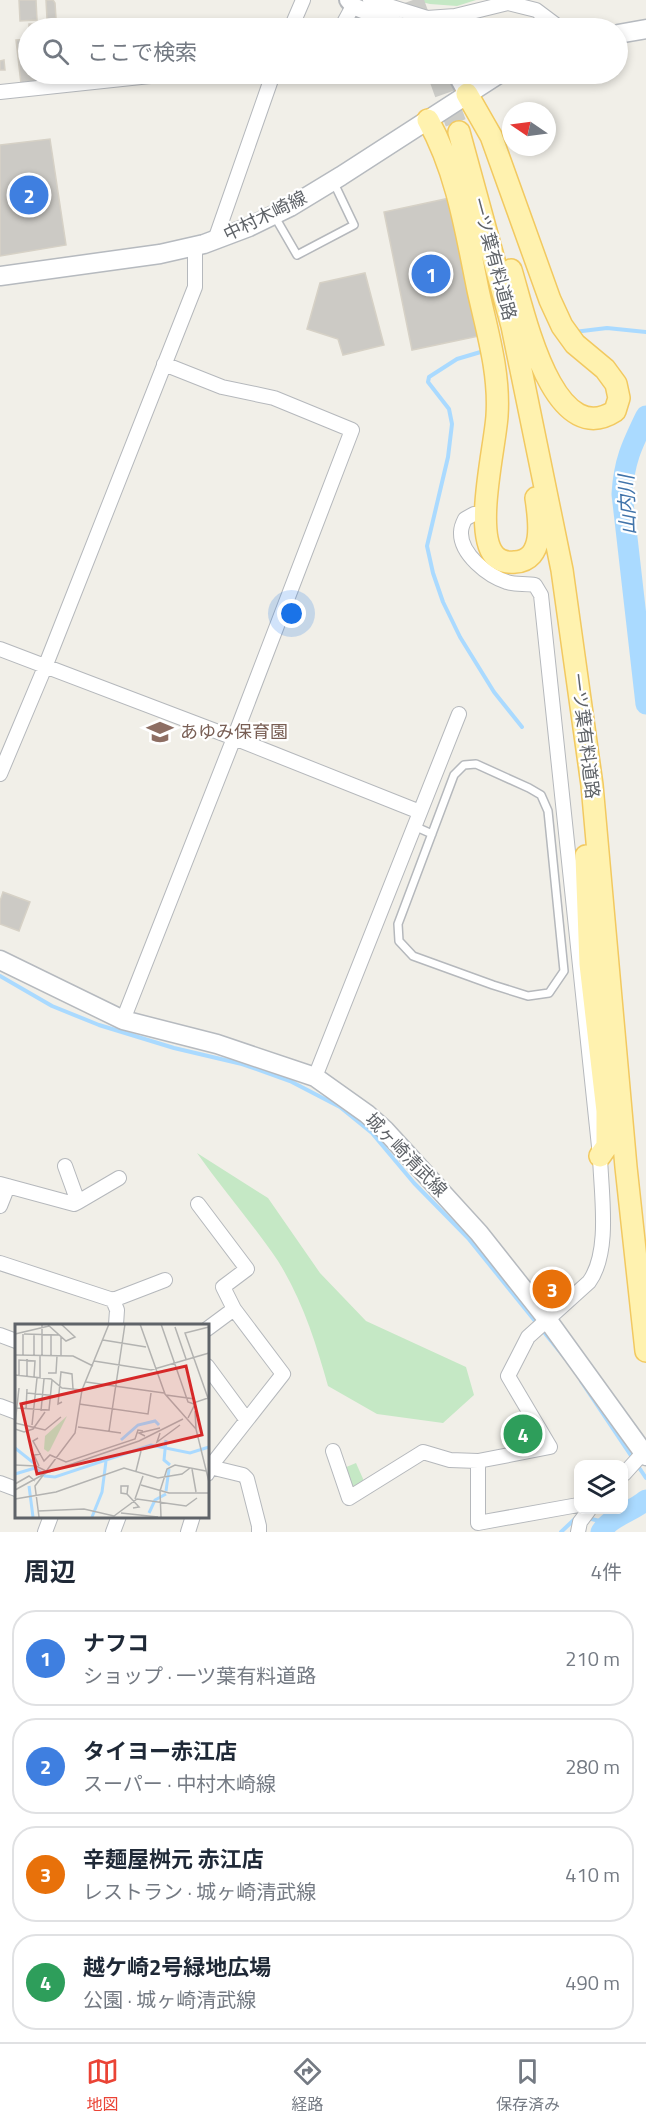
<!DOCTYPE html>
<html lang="ja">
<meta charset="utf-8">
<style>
:root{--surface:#fff;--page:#f2f2f3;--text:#1f2937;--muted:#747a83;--line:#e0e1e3;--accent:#ea4335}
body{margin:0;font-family:"Titillium Web","Noto Sans JP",sans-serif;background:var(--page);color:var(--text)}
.controls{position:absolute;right:18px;bottom:18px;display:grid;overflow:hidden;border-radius:12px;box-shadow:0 3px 9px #0003}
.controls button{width:54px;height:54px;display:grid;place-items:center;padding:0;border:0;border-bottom:2px solid var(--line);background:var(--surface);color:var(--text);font:30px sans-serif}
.compass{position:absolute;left:502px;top:102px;width:54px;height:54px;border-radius:50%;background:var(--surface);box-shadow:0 3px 9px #0003;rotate:283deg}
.you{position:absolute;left:292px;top:614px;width:21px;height:21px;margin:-15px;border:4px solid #fff;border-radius:50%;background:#1a73e8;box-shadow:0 0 0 9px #1a73e833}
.badge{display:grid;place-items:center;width:39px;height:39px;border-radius:50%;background:var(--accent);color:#fff;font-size:20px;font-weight:700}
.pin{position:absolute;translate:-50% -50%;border:3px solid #fff;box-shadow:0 2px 6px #0006}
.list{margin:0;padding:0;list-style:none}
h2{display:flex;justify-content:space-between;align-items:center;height:78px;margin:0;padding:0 24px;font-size:26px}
h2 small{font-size:20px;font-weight:400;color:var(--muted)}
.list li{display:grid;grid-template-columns:39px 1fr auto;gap:18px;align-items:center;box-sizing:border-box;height:96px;margin:0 12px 12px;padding:0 12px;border:2px solid var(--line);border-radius:24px}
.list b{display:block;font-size:22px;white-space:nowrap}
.list p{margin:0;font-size:20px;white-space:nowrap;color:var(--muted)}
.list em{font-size:20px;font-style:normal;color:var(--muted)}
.icon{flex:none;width:33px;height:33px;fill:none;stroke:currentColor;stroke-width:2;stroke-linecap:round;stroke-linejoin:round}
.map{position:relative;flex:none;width:646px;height:1532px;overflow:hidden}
.search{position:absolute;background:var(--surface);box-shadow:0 3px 9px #0003;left:18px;right:18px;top:18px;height:66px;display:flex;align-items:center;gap:15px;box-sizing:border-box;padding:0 21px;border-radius:33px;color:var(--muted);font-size:22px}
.sheet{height:510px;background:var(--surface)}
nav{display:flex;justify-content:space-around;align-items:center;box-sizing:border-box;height:84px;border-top:2px solid var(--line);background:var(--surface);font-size:16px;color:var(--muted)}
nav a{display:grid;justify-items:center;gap:3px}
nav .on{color:var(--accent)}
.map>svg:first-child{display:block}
</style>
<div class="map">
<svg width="646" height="1532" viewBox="0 0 646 1532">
<rect width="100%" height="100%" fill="#f1efe8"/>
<path fill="#c5e8c5" d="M413 0H476L457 6 430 4Z
M197 1153 268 1198 320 1273 366 1321 466 1367 474 1395 443 1423 377 1414 328 1386C316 1343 302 1299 278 1261 253 1224 223 1190 197 1153Z
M528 1421C542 1442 540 1442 517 1449L509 1432Z
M356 1463 364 1481 356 1488 348 1486 344 1468Z"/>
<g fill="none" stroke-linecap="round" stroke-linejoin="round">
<path stroke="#aadaff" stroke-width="4" d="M574 332 607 328 646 332
M484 351 457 359 429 377 428 382 449 409 452 424 448 457 427 546 433 573 443 602 460 637 494 692 522 727
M0 976 52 1006 99 1025 174 1048 242 1064 290 1081 340 1107 372 1133 414 1183 468 1238 565 1358
M581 1381 646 1478
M588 1518 607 1523
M561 1532 578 1516"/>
<path stroke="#aadaff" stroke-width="21" d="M646 416C632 445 624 461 622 494L646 704
M601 1532C611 1516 632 1512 646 1500"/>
</g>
<path fill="#cccac5" stroke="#d6d1c6" stroke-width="1.5" d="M19 0H36L37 20 20 21Z
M46 0H53L55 3 56 18 47 19Z
M65 21 66 28H49V23Z
M29 24H44V28H29Z
M28 39V74H51V80L21 84 16 40Z
M4 60 5 70H0V61Z
M50 139 66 245 0 256V145Z
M450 198 479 336 412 350 384 212Z
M365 273 384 345 343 355 338 339 307 329 320 283Z
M3 892 30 902 19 931 0 924V901Z"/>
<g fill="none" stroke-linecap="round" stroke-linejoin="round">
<path stroke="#ccccc8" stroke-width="21" stroke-dasharray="21 10" stroke-linecap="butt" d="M413 0 423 28
M438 74 459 132"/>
<g stroke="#b5b8bc" stroke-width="10">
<path id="service" d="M275 217 297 255 354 225 333 181
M476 764 529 788 541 795 548 811 564 971 549 993 528 996 493 985 413 956 399 941 398 924 454 775 464 765Z
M414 826 432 834"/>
</g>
<g stroke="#b5b8bc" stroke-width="16">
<path id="minor" d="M370 0 427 18 455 16 508 3 536 10 560 28
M291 28 303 0
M341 28 353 6
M0 92 169 74
M215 240 273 74
M0 649 234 738 420 812
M0 774 45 667 195 287V246
M123 1020 234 738 352 430 274 398 222 387 164 364
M315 1077 459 714
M0 1184 74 1204 78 1202 65 1166
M78 1202 119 1178
M198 1204 247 1269 223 1287 234 1309 283 1374 210 1467 207 1474
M0 1206 8 1186
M0 1263 113 1300 117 1310 116 1325
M113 1300 165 1280
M207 1329 234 1309
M0 1335 16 1341
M207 1366 246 1419
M0 1406 16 1412
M333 1451 349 1498 423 1452 450 1460 478 1461 550 1447 508 1376 528 1337 589 1282C611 1252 601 1193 600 1156L541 595 535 585C526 583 515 585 507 582 488 576 460 554 461 532 461 527 463 523 465 519L474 514H485
M478 1461V1523L578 1505
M207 1463 210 1467 243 1475 247 1479 259 1526V1532
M624 1474 643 1453
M0 1483 16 1489
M45 1532 51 1516
M113 1532 119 1516
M188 1532 193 1516
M578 1532 580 1522 589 1510"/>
</g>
<g stroke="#b5b8bc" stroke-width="20">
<path id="tertiary" d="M348 0 353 6 407 28
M456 74 467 94"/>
</g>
<g stroke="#b6babf" stroke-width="21">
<path id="secondary" d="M618 34 646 29
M0 276 160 254 204 244 249 227 290 207 341 176 499 74
M0 960 123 1020 217 1044 315 1077 367 1114 385 1130 479 1233 547 1319 646 1456"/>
</g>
<g stroke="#f2c960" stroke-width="24">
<path id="primary" d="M467 94 491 136 550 300 562 326 575 344 605 369 616 384 619 398 615 411C552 452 523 308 511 270
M428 120C457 172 466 231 478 290 487 331 500 373 497 416 495 447 474 531 494 555 499 561 508 563 515 562 546 560 539 519 536 498
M459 132 512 326 562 570 592 785 626 1167 646 1351
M586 856 590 964 607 1111V1146L600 1156"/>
</g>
<use href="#service" stroke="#fff" stroke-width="7"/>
<use href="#minor" stroke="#fff" stroke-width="14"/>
<use href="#tertiary" stroke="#fff" stroke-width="16"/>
<use href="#secondary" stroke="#fff" stroke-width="18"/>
<use href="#primary" stroke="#fff2af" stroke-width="21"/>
</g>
<defs>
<g id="school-bare" transform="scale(2.07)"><path d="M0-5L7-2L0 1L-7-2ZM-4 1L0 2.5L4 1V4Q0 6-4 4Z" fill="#8d6e63" stroke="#fff" stroke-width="2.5" paint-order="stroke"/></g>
</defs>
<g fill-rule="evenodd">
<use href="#school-bare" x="160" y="732"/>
</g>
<g text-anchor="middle" stroke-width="4.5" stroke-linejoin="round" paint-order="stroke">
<g font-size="18" fill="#5f6368" stroke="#fff">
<text transform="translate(265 216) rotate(-26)" y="6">中村木崎線</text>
<text transform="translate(494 259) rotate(75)" y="6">一ツ葉有料道路</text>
<text transform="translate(585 736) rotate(83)" y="6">一ツ葉有料道路</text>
<text transform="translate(406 1155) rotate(46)" y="6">城ヶ崎清武線</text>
</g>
<g font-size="18" fill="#785e54" stroke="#fff" text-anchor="start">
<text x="180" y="738">あゆみ保育園</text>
</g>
<g font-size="20" font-style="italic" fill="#4174aa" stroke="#fff">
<text transform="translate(627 505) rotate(-92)" y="7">山内川</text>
</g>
</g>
<g transform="translate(15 1324)">
<rect width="194" height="194" fill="#f1efe8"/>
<path d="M52 92 35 126 33 128 29 125 30 112Z" fill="#c5e8c5"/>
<path fill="none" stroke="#aadaff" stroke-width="3" d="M106 116 123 101 140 97 144 101M151 116 149 136 155 141M0 124 20 140M0 150 20 144 30 152 40 153 136 121 175 129 194 123M14 162 18 193M151 167 154 145M134 189 140 176 151 170M77 193 87 168 91 137"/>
<path fill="none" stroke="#b3b3b1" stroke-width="1.5" d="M27 0V31M32 0 51 17 60 13 46 0M125 0 150 70 181 105 194 158M146 0 173 78 179 80M160 3 171 35M194 3 170 9 194 77M0 10 34 2M8 10V31M9 10 44 11M19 11V31M46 12V32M88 16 131 23M0 31 58 32 78 42M36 32V11M79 37 136 46 194 29M33 49H41L42 32M0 51 36 55 47 64 67 66M4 52V36L20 37 19 53M12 53V35M25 54V32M71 58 149 69M12 69 43 72M151 71 180 75M47 78 43 80 46 48 57 50 58 65M64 80 133 90 136 69M2 84 34 86 37 56M11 85 12 65M26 87 29 55M180 87 181 105M173 94 181 78 193 74M0 99 30 106 46 93M0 100 4 64M17 101 22 54M63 103 106 109M0 105 9 108 18 105 30 88M94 107 110 0M145 109 142 118 165 101M130 112 124 109 145 104M23 114 18 117 29 137 35 131 51 138 120 115 123 106 128 107M0 141 21 142 31 147M24 142 19 131 26 130M177 145 181 168M121 147 126 127M0 160 14 152 20 157M126 161 154 169H194M0 166 31 149 124 117 168 95M112 170 106 169V162H113L112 170 124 183 118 184M0 175 41 168 109 144 143 154 167 150 175 144M120 175 128 152M23 187 69 185 99 192 122 175 171 182 182 174M106 189 143 193M24 193 20 162 60 109 67 66 94 0M146 193 145 167 152 145 160 141 191 147"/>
<path fill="#d62828" fill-opacity="0.15" stroke="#d62828" stroke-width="3" d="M171 42 187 111 22 150 6 80Z"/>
<rect width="194" height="194" fill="none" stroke="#5f6368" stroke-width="3"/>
</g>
</svg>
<div class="controls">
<button><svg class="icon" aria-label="layers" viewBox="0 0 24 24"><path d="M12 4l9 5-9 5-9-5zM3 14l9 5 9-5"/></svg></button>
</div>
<svg class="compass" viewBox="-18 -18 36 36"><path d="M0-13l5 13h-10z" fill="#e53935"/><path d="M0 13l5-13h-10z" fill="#747a83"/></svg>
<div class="you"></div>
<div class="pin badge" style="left:431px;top:274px;background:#3f7fe0">1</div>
<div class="pin badge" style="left:29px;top:195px;background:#3f7fe0">2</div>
<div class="pin badge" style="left:552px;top:1289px;background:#e8710a">3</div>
<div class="pin badge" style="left:523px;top:1434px;background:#2e9e5b">4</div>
<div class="search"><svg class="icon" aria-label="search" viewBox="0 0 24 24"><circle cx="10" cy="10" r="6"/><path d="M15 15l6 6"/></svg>ここで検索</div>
</div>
<section class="sheet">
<h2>周辺<small>4件</small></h2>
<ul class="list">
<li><span class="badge" style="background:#3f7fe0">1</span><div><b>ナフコ</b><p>ショップ · 一ツ葉有料道路</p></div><em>210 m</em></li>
<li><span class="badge" style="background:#3f7fe0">2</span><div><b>タイヨー赤江店</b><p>スーパー · 中村木崎線</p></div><em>280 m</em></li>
<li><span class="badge" style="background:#e8710a">3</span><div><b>辛麺屋桝元 赤江店</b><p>レストラン · 城ヶ崎清武線</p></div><em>410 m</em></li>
<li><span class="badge" style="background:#2e9e5b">4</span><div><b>越ケ崎2号緑地広場</b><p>公園 · 城ヶ崎清武線</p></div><em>490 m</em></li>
</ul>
</section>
<nav>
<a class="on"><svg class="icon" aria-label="map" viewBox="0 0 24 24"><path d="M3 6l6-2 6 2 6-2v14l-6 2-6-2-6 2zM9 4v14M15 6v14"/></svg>地図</a>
<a><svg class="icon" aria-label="directions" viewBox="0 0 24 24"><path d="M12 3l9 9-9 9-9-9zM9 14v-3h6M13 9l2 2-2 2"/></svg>経路</a>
<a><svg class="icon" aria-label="saved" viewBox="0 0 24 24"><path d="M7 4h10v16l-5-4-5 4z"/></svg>保存済み</a>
</nav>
